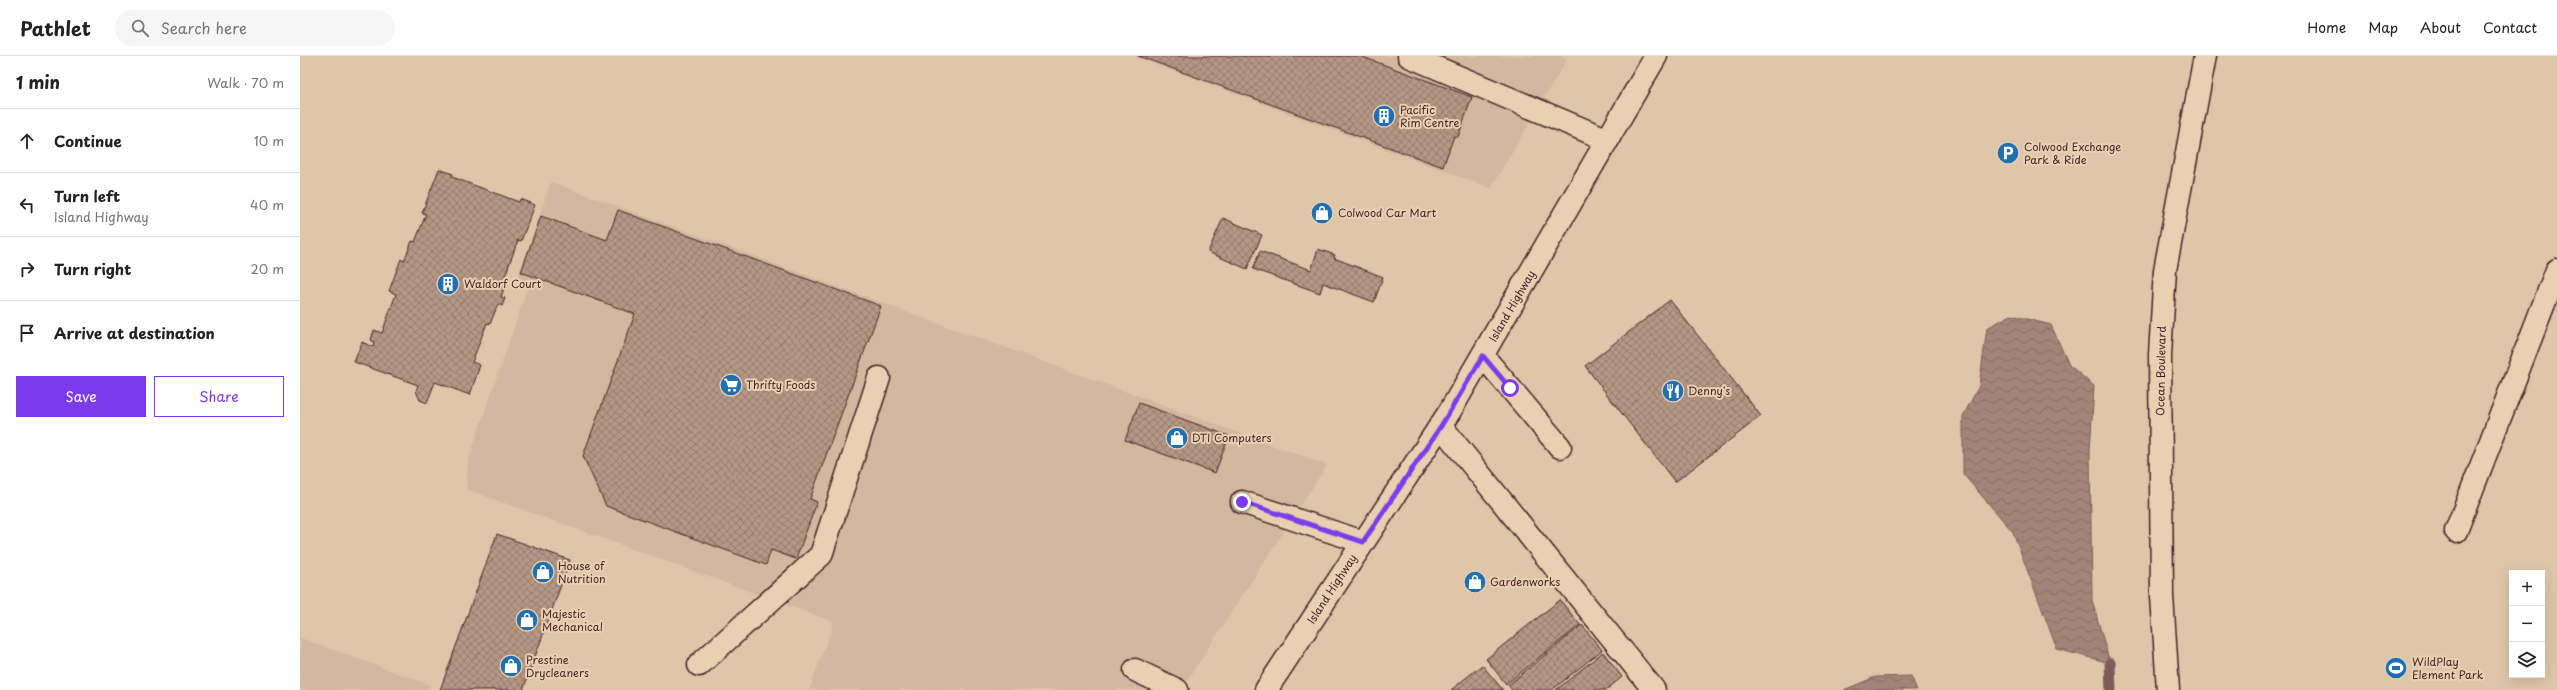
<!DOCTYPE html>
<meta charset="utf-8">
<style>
:root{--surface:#fff;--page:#f6f6f6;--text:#222;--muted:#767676;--line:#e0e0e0;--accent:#7c3aed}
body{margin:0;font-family:"Playpen Sans",sans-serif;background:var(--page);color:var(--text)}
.controls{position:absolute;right:12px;bottom:12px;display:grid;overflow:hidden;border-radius:0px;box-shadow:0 4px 16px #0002}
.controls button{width:36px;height:36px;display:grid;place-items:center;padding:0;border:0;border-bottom:1px solid var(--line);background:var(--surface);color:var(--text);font:20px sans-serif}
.stop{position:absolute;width:12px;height:12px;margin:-9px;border:3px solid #7c3aed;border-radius:50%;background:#fff}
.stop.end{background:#7c3aed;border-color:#fff;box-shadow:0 1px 4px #0008}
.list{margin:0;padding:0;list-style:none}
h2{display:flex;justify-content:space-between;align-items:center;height:52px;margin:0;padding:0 16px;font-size:17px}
h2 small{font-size:13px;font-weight:400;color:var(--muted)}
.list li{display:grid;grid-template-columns:26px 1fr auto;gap:12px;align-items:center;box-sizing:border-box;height:64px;padding:0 16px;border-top:1px solid var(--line)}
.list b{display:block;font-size:15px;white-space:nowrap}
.list p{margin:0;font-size:13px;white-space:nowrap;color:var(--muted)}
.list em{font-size:13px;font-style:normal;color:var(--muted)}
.actions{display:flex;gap:8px;padding:12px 16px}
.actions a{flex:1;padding:9px 0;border:1px solid var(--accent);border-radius:0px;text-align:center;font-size:14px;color:var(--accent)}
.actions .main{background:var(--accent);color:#fff}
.icon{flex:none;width:22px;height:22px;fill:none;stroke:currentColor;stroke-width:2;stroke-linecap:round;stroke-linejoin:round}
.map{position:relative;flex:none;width:2257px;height:634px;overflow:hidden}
header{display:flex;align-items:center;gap:24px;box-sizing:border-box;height:56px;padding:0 20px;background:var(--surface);border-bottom:1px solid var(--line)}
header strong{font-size:19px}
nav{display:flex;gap:22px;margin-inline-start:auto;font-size:14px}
.search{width:280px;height:36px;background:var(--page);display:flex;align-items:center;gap:10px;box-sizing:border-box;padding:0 14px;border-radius:22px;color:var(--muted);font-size:15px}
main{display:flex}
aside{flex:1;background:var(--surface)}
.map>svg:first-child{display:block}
</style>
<header>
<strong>Pathlet</strong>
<div class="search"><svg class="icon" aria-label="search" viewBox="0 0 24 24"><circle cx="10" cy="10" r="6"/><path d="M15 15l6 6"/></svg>Search here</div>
<nav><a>Home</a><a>Map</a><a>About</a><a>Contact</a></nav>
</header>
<main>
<aside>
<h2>1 min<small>Walk · 70 m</small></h2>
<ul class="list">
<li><svg class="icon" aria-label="ahead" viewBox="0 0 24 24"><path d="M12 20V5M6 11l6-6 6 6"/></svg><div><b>Continue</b></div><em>10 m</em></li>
<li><svg class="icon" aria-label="left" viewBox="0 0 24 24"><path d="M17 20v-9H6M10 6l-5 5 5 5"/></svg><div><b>Turn left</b><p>Island Highway</p></div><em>40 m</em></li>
<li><svg class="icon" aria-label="right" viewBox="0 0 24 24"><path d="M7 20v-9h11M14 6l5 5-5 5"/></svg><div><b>Turn right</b></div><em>20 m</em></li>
<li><svg class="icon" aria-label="arrive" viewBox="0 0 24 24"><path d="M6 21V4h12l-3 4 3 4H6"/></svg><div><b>Arrive at destination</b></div></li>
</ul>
<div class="actions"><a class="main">Save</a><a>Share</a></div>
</aside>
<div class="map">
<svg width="2257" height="634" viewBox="0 0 2257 634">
<defs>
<pattern id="water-waves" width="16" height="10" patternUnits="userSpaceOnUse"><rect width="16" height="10" fill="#a48477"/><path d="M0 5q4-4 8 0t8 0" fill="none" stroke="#886b62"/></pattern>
<pattern id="building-cross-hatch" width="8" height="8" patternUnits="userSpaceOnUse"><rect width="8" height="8" fill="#b49785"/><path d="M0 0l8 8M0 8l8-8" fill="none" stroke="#947b6d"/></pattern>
</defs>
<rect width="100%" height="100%" fill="#dec6a9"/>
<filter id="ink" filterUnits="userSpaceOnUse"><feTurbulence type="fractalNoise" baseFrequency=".025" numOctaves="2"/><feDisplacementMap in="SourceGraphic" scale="8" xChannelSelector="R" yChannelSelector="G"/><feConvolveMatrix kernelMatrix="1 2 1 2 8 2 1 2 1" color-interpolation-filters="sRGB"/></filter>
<g filter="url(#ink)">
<path fill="#d1b89e" d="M833 0H1261L1267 3 1191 132Z
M251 126 1027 409 881 634H509L534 566 166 433 168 405 229 228 217 224Z
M0 582 130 629 128 634H0Z"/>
<path fill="url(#water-waves)" stroke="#805c59" d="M1711 259 1751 269 1769 309 1794 330 1790 395 1792 544 1810 607 1757 593 1713 476 1663 418V360L1679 330 1687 272Z
M1611 620 1617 634H1544L1575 621Z"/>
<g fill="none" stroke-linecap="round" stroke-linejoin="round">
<path stroke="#805c59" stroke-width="11" d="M1810 607 1811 634"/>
</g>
<path fill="url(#building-cross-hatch)" stroke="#4a1f2b" d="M838 0H1060L1172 41 1158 81 1154 80 1143 111Z
M139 113 153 118 152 121 219 146 220 143 235 149 221 185 218 184 205 220 208 221 201 241 205 242 202 250 198 248 190 268 187 267 172 306 180 309 170 339 135 326 127 347 120 344 116 335 118 329 54 306 62 286 73 291 74 286 71 284 74 274 82 277 96 238 89 235 101 203 104 205 112 185 115 186 126 158 122 157Z
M318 154 581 250 510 443 517 446 496 503 471 494 466 509 306 450 283 400 335 258 221 216 241 160 307 184Z
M923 162 962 179 947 213 908 196Z
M1018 193 1035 199 1034 202 1083 221 1074 246 1023 227 1020 237 953 213 960 195 1011 214Z
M1370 244 1461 360 1375 426 1285 310Z
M839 347 929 380 915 417 825 384Z
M197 478 270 504 223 634H140Z
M1260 544 1280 569 1206 628 1186 603Z
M1282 569 1302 594 1252 634H1212L1208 629Z
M1303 596 1322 621 1306 634H1256Z
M1182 609 1203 634H1151Z"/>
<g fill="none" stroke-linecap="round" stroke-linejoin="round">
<g stroke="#4a1f2b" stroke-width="25">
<path id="minor" d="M1109 0 1308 84
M1183 300 1260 391
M1141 370 1354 634
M942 446 1063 486
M2156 475 2257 214
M399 609 521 499 579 322
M835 614 877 634
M1868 634 1862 540 1860 299 1865 214 1905 0"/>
</g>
<g stroke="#4a1f2b" stroke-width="25">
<path id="major" d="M966 634 1150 355 1356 0"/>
</g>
<use href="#minor" stroke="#e8d1b1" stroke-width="22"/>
<use href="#major" stroke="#e8d1b1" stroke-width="22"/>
</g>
</g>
<g fill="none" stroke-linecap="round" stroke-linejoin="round" filter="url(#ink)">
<path stroke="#7c3aed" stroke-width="5" d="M942 446 1063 486 1141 370 1183 300 1210 332"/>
</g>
<defs>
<g id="building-disc" transform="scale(1.15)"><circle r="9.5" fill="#1f6fb2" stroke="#e8d1b1"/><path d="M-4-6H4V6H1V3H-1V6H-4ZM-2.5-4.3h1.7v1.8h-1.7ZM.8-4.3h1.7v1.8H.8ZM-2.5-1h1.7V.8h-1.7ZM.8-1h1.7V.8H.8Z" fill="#fff"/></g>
<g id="parking-disc" transform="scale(1.15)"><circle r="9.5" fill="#1f6fb2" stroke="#e8d1b1"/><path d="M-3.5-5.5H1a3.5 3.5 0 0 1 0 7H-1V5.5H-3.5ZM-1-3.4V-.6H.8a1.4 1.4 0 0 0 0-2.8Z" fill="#fff"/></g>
<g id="shop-disc" transform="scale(1.15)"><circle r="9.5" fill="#1f6fb2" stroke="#e8d1b1"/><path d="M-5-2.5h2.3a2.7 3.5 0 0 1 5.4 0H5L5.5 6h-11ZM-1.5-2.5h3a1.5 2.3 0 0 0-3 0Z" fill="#fff"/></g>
<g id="supermarket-disc" transform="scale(1.15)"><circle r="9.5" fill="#1f6fb2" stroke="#e8d1b1"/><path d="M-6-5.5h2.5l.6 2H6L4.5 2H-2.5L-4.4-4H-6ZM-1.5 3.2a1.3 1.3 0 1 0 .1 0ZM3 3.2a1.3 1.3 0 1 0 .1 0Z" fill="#fff"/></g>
<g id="restaurant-disc" transform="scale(1.15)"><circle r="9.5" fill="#1f6fb2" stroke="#e8d1b1"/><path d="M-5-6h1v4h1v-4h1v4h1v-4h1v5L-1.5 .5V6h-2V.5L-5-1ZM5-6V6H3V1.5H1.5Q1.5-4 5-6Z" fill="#fff"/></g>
<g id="stadium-disc" transform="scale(1.15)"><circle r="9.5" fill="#1f6fb2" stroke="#e8d1b1"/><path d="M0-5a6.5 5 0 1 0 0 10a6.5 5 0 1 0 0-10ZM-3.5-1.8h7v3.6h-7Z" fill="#fff"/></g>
</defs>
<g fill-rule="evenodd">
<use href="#building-disc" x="1084" y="60"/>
<use href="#parking-disc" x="1708" y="97"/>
<use href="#shop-disc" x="1022" y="157"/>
<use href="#building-disc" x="148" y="228"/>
<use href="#supermarket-disc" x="431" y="329"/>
<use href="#restaurant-disc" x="1373" y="335"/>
<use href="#shop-disc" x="877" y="382"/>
<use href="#shop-disc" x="243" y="516"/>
<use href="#shop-disc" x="1175" y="526"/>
<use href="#shop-disc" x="227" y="564"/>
<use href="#shop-disc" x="211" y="610"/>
<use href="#stadium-disc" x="2096" y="612"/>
</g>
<g text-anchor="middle" stroke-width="4" stroke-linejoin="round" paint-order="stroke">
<g font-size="11" fill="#4a1f2b" stroke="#e8d1b1" text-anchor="start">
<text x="1100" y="58">Pacific<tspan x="1100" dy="13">Rim Centre</tspan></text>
<text x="1724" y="95">Colwood Exchange<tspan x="1724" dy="13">Park &amp; Ride</tspan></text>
<text x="1038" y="161">Colwood Car Mart</text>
<text x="164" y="232">Waldorf Court</text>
<text x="446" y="333">Thrifty Foods</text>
<text x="1388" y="339">Denny's</text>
<text x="892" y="386">DTI Computers</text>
<text x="258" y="514">House of<tspan x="258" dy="13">Nutrition</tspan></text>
<text x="1190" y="530">Gardenworks</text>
<text x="242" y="562">Majestic<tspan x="242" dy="13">Mechanical</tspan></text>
<text x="226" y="608">Prestine<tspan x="226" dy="13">Drycleaners</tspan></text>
<text x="2112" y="610">WildPlay<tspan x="2112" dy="13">Element Park</tspan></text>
</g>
<g font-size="11" fill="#4a1f2b" stroke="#e8d1b1">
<text transform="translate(1212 250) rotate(-60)" y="4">Island Highway</text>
<text transform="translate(1861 315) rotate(-89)" y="4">Ocean Boulevard</text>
<text transform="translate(1032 533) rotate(-57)" y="4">Island Highway</text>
</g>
</g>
</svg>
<div class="controls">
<button>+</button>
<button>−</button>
<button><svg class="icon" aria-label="layers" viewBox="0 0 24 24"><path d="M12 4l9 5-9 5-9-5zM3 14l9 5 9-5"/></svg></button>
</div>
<div class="stop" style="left:1210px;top:332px"></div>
<div class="stop end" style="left:942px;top:446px"></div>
</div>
</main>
